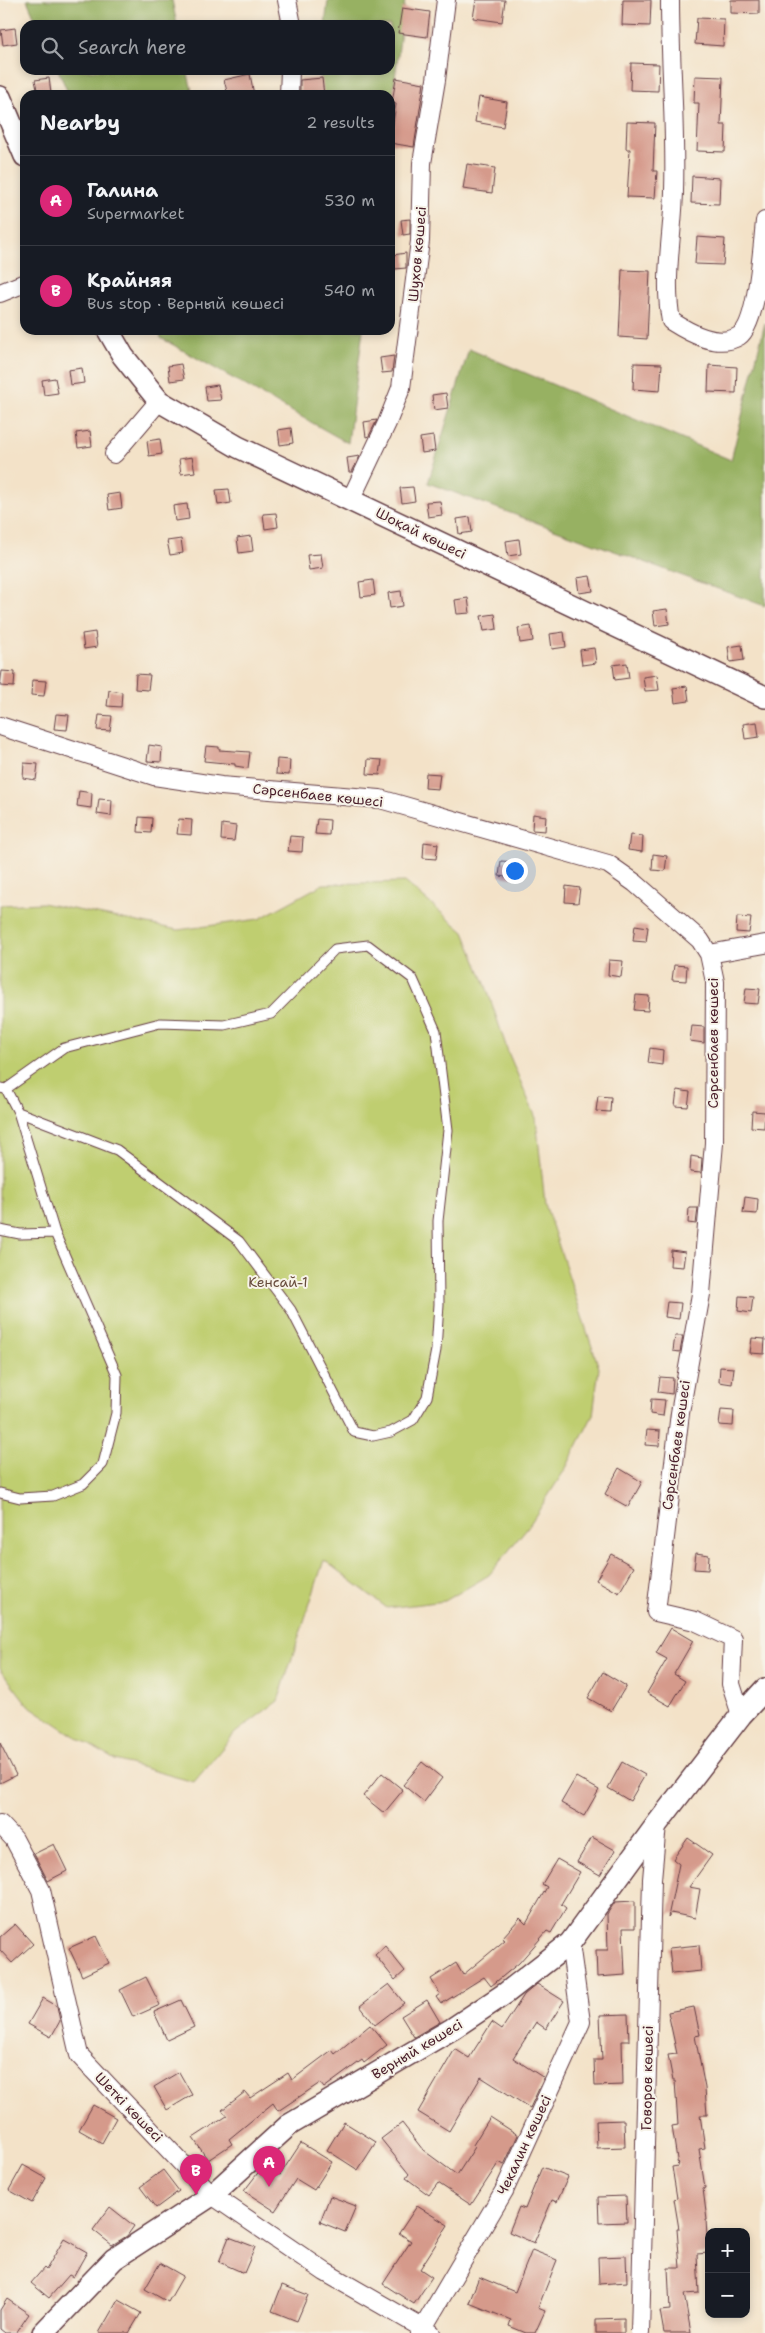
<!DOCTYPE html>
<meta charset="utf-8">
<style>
:root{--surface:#171b24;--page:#242831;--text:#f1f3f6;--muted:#9ea1a6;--line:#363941;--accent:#db2777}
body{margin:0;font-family:"Shantell Sans",sans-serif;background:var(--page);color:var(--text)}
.controls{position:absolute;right:15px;bottom:15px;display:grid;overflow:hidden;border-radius:10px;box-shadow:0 2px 8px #0003}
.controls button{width:45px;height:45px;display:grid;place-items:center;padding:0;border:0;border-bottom:1px solid var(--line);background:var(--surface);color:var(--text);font:25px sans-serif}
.you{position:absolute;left:514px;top:870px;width:18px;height:18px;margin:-12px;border:4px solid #fff;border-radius:50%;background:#1a73e8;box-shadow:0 0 0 8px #1a73e833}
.badge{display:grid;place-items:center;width:32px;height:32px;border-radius:50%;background:var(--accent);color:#fff;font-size:16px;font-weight:700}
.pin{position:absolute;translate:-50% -41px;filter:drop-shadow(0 1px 2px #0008)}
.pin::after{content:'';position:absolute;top:26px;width:18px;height:15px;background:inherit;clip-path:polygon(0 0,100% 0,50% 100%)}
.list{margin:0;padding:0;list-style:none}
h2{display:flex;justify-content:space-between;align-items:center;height:65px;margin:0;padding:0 20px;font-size:21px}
h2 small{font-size:16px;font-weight:400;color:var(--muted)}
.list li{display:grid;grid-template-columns:32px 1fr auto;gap:15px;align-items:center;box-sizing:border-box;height:90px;padding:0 20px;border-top:1px solid var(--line)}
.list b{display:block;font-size:19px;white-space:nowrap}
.list p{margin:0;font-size:16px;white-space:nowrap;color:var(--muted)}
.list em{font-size:16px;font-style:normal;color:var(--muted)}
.icon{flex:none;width:28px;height:28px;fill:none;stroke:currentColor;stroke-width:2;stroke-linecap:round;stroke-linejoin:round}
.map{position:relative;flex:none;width:765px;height:2333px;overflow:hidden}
.search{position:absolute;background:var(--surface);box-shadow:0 2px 8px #0003;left:20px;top:20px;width:375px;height:55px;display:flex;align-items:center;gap:12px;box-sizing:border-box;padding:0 18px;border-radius:15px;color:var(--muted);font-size:19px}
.panel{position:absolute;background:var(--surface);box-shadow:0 2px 8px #0003;left:20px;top:90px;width:375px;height:245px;border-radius:15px}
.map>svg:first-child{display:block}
</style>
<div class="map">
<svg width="765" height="2333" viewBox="0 0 765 2333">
<rect width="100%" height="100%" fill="#f7f3e8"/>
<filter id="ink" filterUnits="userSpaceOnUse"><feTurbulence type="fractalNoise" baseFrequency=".02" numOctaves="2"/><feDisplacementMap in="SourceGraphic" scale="10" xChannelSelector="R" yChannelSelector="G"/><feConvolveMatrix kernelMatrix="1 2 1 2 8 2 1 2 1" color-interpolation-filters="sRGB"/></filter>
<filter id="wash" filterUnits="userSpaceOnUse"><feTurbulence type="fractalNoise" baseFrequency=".0096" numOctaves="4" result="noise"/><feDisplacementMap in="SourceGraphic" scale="20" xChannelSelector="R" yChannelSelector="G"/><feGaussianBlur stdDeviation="1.12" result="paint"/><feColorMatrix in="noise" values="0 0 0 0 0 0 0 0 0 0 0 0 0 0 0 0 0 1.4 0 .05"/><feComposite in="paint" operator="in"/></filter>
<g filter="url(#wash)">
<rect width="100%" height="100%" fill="#f3e2c8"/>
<path fill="#bfce70" stroke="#84764e" d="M405 882 464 932 486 986 508 1052 536 1118 545 1204 599 1368 593 1415 566 1468 530 1524 489 1575 445 1601 387 1608 324 1560 278 1701 235 1733 194 1782 115 1760 73 1735 28 1705 0 1669V905L42 903 178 930 259 919 323 884Z"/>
<path fill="#97b162" stroke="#706846" d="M27 0H172L177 25H38Z
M328 0H405L390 117V95H319L321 70H390V25H325Z
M58 70H187L193 95H69Z
M765 323V606L428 483 469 349 731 460Z
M159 330H363L348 443 161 338Z"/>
<g id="blocks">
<path fill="#d59a8b" d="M476 0H505L502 22 473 18Z
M623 0H651L650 26 622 25Z
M731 0H759V14L731 13Z
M402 8 430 12 427 37 398 33Z
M697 18 724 19 723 46 695 44Z
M15 28 17 43 3 45 1 30Z
M631 63 659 64 658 91 630 90Z
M250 74 254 95H228L224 80Z
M695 76 723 77 721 125H726L725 152 697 151 699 103H694Z
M49 78 51 93 38 94 35 80Z
M322 78 324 95H300V80Z
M396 78 424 83 414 147 390 143 396 104 392 103Z
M479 97 507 102 503 127 475 122Z
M627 122 655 123 653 171H657L655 198 627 197 630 149H626Z
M467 164 495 168 492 193 463 189Z
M692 176 720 178 719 204 691 203Z
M410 219V234L403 235 401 220Z
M697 237 725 239 723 265 695 264Z
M406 253V268L395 269 393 255Z
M622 270 650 271 647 339 619 337Z
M394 356 392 372 382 373 380 358Z
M634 363 662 364 660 391 633 389Z
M181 364 184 379 170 381 168 366Z
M709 365 737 367 736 393 708 392Z
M82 368 84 383 70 385 68 370Z
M55 378 58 393 44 395 42 380Z
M218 385 221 400 207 401 205 387Z
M446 393 448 408 434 410 432 395Z
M377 420 369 436 366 437 364 422Z
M291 428 293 443 280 445 278 430Z
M90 431 92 446 78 448 76 433Z
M433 436 435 451 422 453 420 438Z
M160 439 162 454 149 456 147 441Z
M360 456 352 472H349L347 458Z
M192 457 195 472 181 474 179 459Z
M413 487 415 501 402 503 400 488Z
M229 489 231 503 218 505 216 490Z
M120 493 122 508 109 510 107 495Z
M440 501 442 515 428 517 426 502Z
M187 504 189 519 175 521 173 506Z
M276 513 278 527 265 529 263 514Z
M470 517 472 532 459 534 457 519Z
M251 536 253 551 239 553 237 538Z
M181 539 183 553 170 555 167 541Z
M519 539 521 554 508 556 506 541Z
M321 554 323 568 309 570 307 555Z
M590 576 593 591 579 593 577 578Z
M373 580 375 595 361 597 359 582Z
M401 591 403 606 390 608 388 593Z
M468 598 470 613 457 614 455 600Z
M667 609 669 624 655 626 653 611Z
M495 614 497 629 484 631 481 616Z
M531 626 533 641 520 643 518 628Z
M95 632 97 647 84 649 82 634Z
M564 632 566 647 552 649 550 634Z
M742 645 744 660 730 662 728 647Z
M594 648 596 663 582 665 580 650Z
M627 663 629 678 615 680 613 665Z
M2 671 15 672 14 687 0 686Z
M136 674 150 675 148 690 135 689Z
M657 675 659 690 645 691 643 677Z
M32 680 46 681 44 696 31 695Z
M687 686 689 701 675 703 673 688Z
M109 690 122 692 121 707 107 706Z
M56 714 69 715 67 730 54 729Z
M99 715 112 716 110 731 97 730Z
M757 722 759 737 745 739 743 724Z
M149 745 162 747 161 762 147 761Z
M206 746 219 747V750L250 752 248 768 235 766V764L204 761Z
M277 759 290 760 289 775 276 774Z
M368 759 382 760 380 775 367 774Z
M24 763 38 764 36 780 23 778Z
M426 773 440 774 438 789 425 788Z
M79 791 92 793 91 808 77 806Z
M99 799 112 800 111 816 97 814Z
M533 814 546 816 545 831 532 830Z
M139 817 152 818 151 833 138 832Z
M179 819 192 820 191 835 177 834Z
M317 819 330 820 329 835 315 834Z
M222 824 236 826 234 841 221 840Z
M630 835 643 836 642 852 628 850Z
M290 836 303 837 302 852 288 851Z
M424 842 438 844 436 859 423 858Z
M653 854 667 856 665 871 652 870Z
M501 861 514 862 513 878 499 876Z
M566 886 580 888 578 903 565 902Z
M737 917 751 918 749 933 736 932Z
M635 925 648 927 646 942 633 941Z
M609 960 623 961 621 977 608 975Z
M674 965 687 966 686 981 672 980Z
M746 988 760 989 758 1004 744 1003Z
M636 995 649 996 648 1011 634 1010Z
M692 1026 704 1027V1043L690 1041Z
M650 1048 663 1050 662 1065 648 1063Z
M677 1090 690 1092 688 1107 675 1106Z
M598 1096 611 1097 610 1112 596 1111Z
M752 1111 765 1112 764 1128 751 1127Z
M691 1156 702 1158 701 1173 690 1172Z
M745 1197 758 1199 757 1214 743 1213Z
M689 1208H698L696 1224 688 1223Z
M671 1250 685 1252 683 1267 670 1266Z
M739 1296 753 1297 751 1313 738 1311Z
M667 1302 681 1303 679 1319 665 1317Z
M675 1336H683L680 1352 673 1351Z
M752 1338 765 1339 764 1354 750 1353Z
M720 1367 734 1368 732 1384 719 1382Z
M660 1377 673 1378 672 1394 658 1392Z
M651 1399 665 1400 663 1416 650 1414Z
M721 1410 734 1411 733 1426 719 1425Z
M647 1430 660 1431 659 1446 645 1445Z
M619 1468 642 1482 628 1507 605 1494Z
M696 1553 709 1555 708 1570 694 1569Z
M611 1554 634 1567 619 1593 596 1580Z
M671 1628 693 1641 674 1674 685 1681 670 1706 647 1693 667 1659 656 1653Z
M603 1672 626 1686 611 1711 588 1698Z
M0 1743 16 1775 0 1783Z
M422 1762 442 1778 424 1802 403 1785Z
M622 1762 645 1775 630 1801 608 1788Z
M382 1773 403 1790 384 1813 363 1796Z
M576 1777 599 1790 584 1816 561 1803Z
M592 1837 615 1850 600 1875 577 1862Z
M688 1838 712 1855 689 1887 700 1889 695 1918 671 1913 668 1917 679 1864 673 1859Z
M54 1844 67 1871 48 1881 34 1854Z
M557 1859 580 1872 561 1904 566 1908 551 1933 547 1931 519 1963 491 1986 484 1977 441 2004 436 1997 440 1994 431 1979 456 1963 463 1975 505 1940 502 1938 520 1918 526 1924 547 1887 542 1884Z
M635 1901V1928H623L625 1975 597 1977 596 1950H608L607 1914 615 1902Z
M15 1924 33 1944 12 1963 0 1950V1937Z
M96 1936 109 1963 82 1976 69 1948Z
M699 1945 701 1971 672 1974 669 1948Z
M385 1946 405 1971 395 1980 375 1955Z
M146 1977 160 2005 133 2017 120 1990Z
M389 1984 404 2003 375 2025 360 2006Z
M537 1984 564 2001 546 2029 536 2022 513 2058 544 2078 530 2108 481 2077 449 2131 418 2112 455 2049 469 2058 492 2022 502 2029 524 1995Z
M43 1998 57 2006 60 2021 51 2037 28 2024Z
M181 2000 194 2027 167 2040 154 2012Z
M427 2000 440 2022 414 2037 401 2016Z
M694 2007 700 2035 695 2036 705 2088 707 2115H700L705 2148 699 2149 705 2188 703 2189 707 2220H706L708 2253 697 2254 699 2293 684 2294 691 2333H664L660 2311 670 2310 668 2268H680L677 2229H679L674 2199 677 2198 672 2167 678 2166 672 2126 678 2125 675 2081H673L668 2055 677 2054 668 2012Z
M628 2014 629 2041H622L623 2085 595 2086 594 2060H602L600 2015Z
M370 2025 387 2045 364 2063 362 2060 324 2088 320 2083 278 2111 273 2103 229 2139 232 2144 208 2160 193 2138 227 2116 222 2110 245 2092 250 2098 288 2073 292 2080 332 2050 335 2054Z
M179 2072 192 2095 167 2110 154 2087Z
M93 2105 116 2118 102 2143 79 2130Z
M490 2117 518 2135 504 2165 499 2162 471 2205 438 2183 429 2195 406 2178 409 2174 381 2139 402 2123 423 2150 457 2175 475 2147 473 2145Z
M624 2120 625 2147 597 2148 596 2121Z
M344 2122 376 2142 358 2170 327 2150Z
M301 2143 332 2162 314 2190 296 2179 275 2211 244 2191 264 2165 280 2175Z
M23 2165 46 2178 32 2203 9 2190Z
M542 2167 568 2177 557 2202 552 2200 534 2243 509 2232 519 2207 525 2209Z
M163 2170 179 2191 156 2208 140 2187Z
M330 2196 356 2206 345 2232 320 2222Z
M626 2196 627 2222 599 2223 598 2197Z
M417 2206 448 2225 420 2269 432 2277 414 2304 383 2284 411 2241 399 2233Z
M110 2207 134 2226 127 2236 112 2245 93 2230Z
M229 2237 255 2247 244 2273 219 2262Z
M64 2239 87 2252 73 2277 69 2275 49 2298 31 2283 44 2268 46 2270Z
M532 2250 557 2260 538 2308 545 2311 535 2333H526L509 2326 511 2320 469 2303 479 2277 515 2292Z
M626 2256 627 2282 599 2284 598 2257Z
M160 2263 183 2276 168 2302 145 2289Z
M282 2285 308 2295 297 2321 272 2311Z
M7 2299 29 2314 16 2333H5L0 2329V2310Z
M118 2300 141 2313 129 2333H99Z
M624 2318V2333H596V2319Z"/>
</g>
</g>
<g filter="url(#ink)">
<use href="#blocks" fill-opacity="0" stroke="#633c43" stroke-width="1"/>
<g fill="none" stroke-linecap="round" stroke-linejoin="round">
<g stroke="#633c43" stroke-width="11">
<path id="service" d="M0 1088 6 1089 18 1112 55 1233 117 1375 116 1413 103 1464 83 1484 53 1496 20 1498 0 1493
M6 1089 64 1048 160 1023 224 1025 271 1014 335 949 368 945 413 979 436 1031 448 1130 438 1221 439 1304 436 1350 427 1397 413 1420 391 1432 373 1436 354 1432 291 1310 239 1241 117 1150 18 1112
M0 1230 20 1234 55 1233"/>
</g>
<g stroke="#633c43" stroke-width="20">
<path id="minor" d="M287 0 292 25
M670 0C670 64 676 128 674 191 673 234 663 279 671 321 690 333 718 349 739 336 757 325 763 243 765 221
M289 95 290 70
M0 293 25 283
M114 454 159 401
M351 499 387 423 401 388 420 241 422 163 436 80 446 0
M0 726 154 776 221 786 380 799 608 864 635 883 700 940 709 954 715 982 714 1143 701 1294 680 1413 656 1612 695 1621 733 1639 731 1684 741 1715
M709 954 765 944
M0 1824 14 1839 41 1890 79 2055 212 2195 325 2272 431 2333
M420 2333 504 2191 581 2022 570 1943
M640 2333 652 1879 657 1824"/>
</g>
<g stroke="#633c43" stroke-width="24">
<path id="tertiary" d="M0 97 25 156
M108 330 123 356 159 401 238 447 765 697
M43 2333 114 2259 212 2195 289 2125 452 2029 506 1993 570 1943 657 1824 741 1715 765 1689"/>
</g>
<use href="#service" stroke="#fff" stroke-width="9"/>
<use href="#minor" stroke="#fff" stroke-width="18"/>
<use href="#tertiary" stroke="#fff" stroke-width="21"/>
</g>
</g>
<g text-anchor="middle" stroke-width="4" stroke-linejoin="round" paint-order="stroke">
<g font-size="14" fill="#4a1f2b" stroke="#f7f3e8">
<text transform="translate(417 254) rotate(-85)" y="5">Шухов көшесі</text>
<text transform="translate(421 533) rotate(26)" y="5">Шоқай көшесі</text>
<text transform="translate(318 795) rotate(6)" y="5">Сәрсенбаев көшесі</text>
<text transform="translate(713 1043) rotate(-90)" y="5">Сәрсенбаев көшесі</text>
<text transform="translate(676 1445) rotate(-82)" y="5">Сәрсенбаев көшесі</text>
<text transform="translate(417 2049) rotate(-31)" y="5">Верный көшесі</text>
<text transform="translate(647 2078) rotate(-89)" y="5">Говоров көшесі</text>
<text transform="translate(129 2107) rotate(46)" y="5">Шеткі көшесі</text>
<text transform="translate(524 2145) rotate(-65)" y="5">Чекалин көшесі</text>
</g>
<g font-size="14" fill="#674b3c" stroke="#f7f3e8">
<text x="278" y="1287">Кенсай-1</text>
</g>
</g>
</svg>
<div class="controls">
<button>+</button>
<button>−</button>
</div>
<div class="you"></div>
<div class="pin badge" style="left:269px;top:2187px">A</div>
<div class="pin badge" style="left:196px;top:2195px">B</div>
<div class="search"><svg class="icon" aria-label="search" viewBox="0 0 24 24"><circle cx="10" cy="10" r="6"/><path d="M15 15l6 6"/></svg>Search here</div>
<section class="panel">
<h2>Nearby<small>2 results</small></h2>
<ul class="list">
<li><span class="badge">A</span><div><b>Галина</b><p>Supermarket</p></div><em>530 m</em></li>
<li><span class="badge">B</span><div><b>Крайняя</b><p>Bus stop · Верный көшесі</p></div><em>540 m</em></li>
</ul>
</section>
</div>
